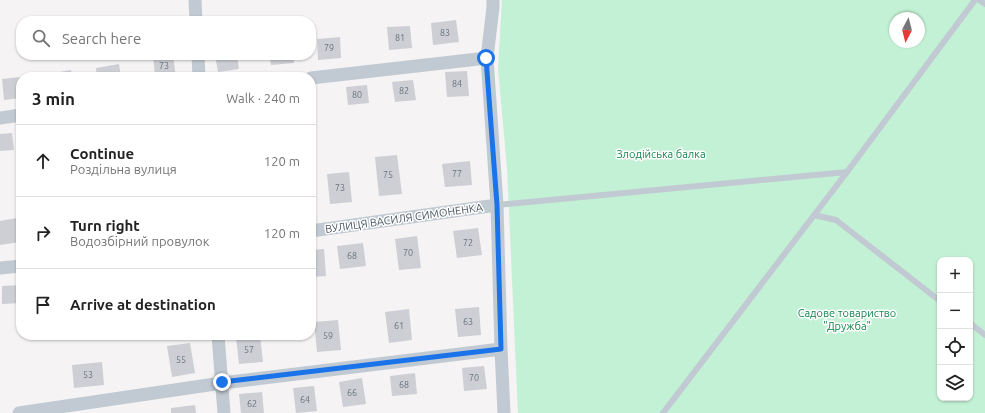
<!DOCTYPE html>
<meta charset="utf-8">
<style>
:root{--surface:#fff;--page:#f2f2f2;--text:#222;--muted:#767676;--line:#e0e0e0}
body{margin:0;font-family:Ubuntu,sans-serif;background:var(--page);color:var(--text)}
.controls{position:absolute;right:12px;bottom:12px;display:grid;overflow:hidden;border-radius:8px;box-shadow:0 1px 3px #0004}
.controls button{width:36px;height:36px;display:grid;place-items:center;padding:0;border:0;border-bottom:1px solid var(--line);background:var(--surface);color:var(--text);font:20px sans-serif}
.compass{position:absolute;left:889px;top:12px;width:36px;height:36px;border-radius:50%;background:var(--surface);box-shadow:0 1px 3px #0004;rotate:187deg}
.stop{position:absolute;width:12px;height:12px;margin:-9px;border:3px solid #1a73e8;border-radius:50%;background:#fff}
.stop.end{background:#1a73e8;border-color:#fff;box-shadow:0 1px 4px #0008}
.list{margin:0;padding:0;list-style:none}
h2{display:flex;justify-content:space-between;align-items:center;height:52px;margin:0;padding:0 16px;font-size:17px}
h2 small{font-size:13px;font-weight:400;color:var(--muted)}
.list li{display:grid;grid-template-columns:26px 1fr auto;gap:12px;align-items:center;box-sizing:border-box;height:72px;padding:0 16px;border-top:1px solid var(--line)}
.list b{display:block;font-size:15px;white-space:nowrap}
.list p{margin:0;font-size:13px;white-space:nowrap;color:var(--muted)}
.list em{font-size:13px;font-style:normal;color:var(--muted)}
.icon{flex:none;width:22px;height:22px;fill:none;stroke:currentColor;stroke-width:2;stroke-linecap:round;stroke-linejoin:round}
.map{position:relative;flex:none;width:985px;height:413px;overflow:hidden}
.search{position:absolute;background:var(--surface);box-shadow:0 1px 3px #0004;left:16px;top:16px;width:300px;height:44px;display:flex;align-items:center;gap:10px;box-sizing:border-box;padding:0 14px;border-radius:16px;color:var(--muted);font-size:15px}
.panel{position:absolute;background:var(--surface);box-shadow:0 1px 3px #0004;left:16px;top:72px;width:300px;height:268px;border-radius:16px}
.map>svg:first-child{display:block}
</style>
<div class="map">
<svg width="985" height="413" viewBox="0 0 985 413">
<rect width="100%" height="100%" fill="#f5f3f3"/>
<path fill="#c3f1d5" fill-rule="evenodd" d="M502 0H985V413H518L507 168 498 68ZM895 18H919V42H895ZM940 260H970V398H940Z"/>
<path fill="#cdcfd5" d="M456 20 459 42 433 45 431 23Z
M410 26 412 48 389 50 387 27Z
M340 37 341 58 318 60 317 39Z
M153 55H173L176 77H155Z
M215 55H237L239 69 218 72Z
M269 55H293L294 63 271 65Z
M119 64 121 77H97L96 68Z
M71 70 72 77H49L48 74Z
M467 71 469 96 447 97 445 72Z
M20 77H21V98L4 100 2 79Z
M413 80 416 100 395 102 392 82Z
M367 85 369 103 348 105 346 87Z
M12 133 14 150 0 151V134Z
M397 155 402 194 379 196 375 157Z
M470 161 472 185 445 187 442 164Z
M349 172 352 202 330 204 327 174Z
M17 218 20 242 0 245V221Z
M478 228 482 255 457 258 453 231Z
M417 236 421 268 399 270 395 239Z
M363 243 366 266 340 269 337 246Z
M324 249 326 276 311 277V250Z
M21 285V303L2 304V286Z
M479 307 481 335 458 337 455 309Z
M409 309 412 340 389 343 385 312Z
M338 320 341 350 317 352 314 322Z
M260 335 263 362 239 364 236 337Z
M190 343 195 373 172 377 167 346Z
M102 362 104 385 74 388 72 365Z
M484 366 487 389 464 391 462 368Z
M415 373 417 394 392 396 390 376Z
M362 378 366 404 343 407 339 382Z
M314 386 317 411 296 413 293 388Z
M262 392 264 413H241L239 394Z
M195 405 196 413H171V408Z"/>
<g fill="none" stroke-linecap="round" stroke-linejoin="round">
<path stroke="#c1cad2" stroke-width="6" d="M979 0 985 4
M497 205 847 172 975 0
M814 215 836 220 940 301
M970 323 985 335
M663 413 847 172"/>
<path stroke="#c1cad2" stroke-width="13" d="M195 0 196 21
M493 0V7L487 58 497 205 501 349 504 413
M198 55 199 77
M311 78 487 58
M0 118 21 115
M311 231 497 205
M0 268 21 266
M218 335 224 413
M19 413 222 383 501 349"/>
</g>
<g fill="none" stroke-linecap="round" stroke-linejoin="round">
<path stroke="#1a73e8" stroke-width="5" d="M222 382 501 349 497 205 486 58"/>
</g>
<g text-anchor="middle" stroke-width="3" stroke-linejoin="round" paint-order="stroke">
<g font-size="9" fill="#6b747e">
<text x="445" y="36">83</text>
<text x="400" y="41">81</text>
<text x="329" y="51">79</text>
<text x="164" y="69">73</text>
<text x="457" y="87">84</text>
<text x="404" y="94">82</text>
<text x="357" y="98">80</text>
<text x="457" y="177">77</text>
<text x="388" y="178">75</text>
<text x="340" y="191">73</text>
<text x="468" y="246">72</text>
<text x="408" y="256">70</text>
<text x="352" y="259">68</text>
<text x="468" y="325">63</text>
<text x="399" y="329">61</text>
<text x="328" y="339">59</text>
<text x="249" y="353">57</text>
<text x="181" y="363">55</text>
<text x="88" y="378">53</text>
<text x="474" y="381">70</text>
<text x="404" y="388">68</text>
<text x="352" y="396">66</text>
<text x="305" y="403">64</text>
<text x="252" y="407">62</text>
</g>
<g font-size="11" fill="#17864f" stroke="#fff">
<text x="661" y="158">Злодійська балка</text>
<text x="847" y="317">Садове товариство<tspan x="847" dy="13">"Дружба"</tspan></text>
</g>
<g font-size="11" fill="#4a5661" stroke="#fff">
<text transform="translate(404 218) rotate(-8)" y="4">ВУЛИЦЯ ВАСИЛЯ СИМОНЕНКА</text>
</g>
</g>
</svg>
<div class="controls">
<button>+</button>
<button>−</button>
<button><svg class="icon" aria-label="locate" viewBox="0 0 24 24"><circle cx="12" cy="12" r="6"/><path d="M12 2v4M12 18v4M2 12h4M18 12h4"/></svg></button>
<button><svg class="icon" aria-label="layers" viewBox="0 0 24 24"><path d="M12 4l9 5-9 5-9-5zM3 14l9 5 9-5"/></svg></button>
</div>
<svg class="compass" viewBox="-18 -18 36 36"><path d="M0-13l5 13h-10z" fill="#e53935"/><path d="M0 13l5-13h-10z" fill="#767676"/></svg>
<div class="stop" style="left:486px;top:58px"></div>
<div class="stop end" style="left:222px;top:382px"></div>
<div class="search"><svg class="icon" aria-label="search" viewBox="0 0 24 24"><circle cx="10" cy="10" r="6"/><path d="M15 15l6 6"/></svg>Search here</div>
<section class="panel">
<h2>3 min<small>Walk · 240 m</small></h2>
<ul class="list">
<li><svg class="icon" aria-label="ahead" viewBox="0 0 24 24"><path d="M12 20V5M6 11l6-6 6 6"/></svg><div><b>Continue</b><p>Роздільна вулиця</p></div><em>120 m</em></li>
<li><svg class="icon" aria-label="right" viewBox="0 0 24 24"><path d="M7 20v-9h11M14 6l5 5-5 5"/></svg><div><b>Turn right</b><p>Водозбірний провулок</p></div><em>120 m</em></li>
<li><svg class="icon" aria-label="arrive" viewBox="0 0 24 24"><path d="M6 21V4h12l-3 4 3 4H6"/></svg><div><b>Arrive at destination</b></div></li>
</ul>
</section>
</div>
